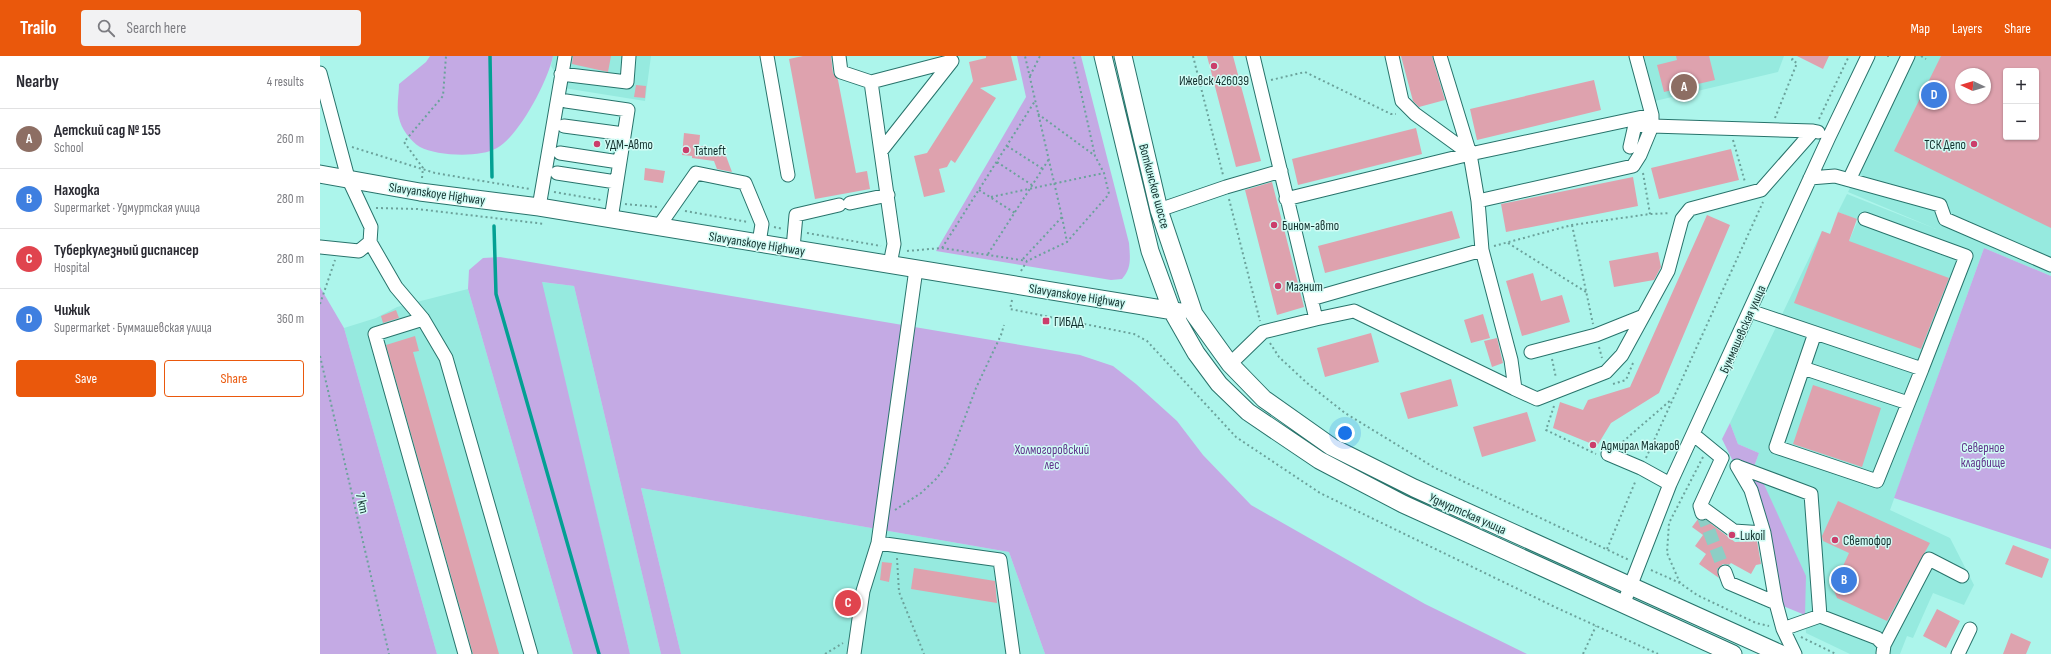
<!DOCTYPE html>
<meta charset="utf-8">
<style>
:root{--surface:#fff;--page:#f2f2f3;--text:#2b2b33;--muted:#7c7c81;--line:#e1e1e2;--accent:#ea580c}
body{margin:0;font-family:"Sofia Sans Condensed",sans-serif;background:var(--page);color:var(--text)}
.controls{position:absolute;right:12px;top:12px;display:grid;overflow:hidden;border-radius:4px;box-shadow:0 1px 3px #0004}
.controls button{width:36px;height:36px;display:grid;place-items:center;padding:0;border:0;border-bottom:1px solid var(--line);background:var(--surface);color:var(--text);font:20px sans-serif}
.compass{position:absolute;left:1635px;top:12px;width:36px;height:36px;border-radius:50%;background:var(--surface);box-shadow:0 1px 3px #0004;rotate:274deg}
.you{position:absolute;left:1025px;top:377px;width:14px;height:14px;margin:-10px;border:3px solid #fff;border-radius:50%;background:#1a73e8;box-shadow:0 0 0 6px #1a73e833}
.badge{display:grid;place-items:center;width:26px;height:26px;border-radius:50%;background:var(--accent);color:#fff;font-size:13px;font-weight:700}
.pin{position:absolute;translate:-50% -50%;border:2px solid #fff;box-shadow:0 1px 4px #0006}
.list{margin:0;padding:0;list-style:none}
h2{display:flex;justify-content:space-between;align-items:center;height:52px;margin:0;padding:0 16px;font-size:17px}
h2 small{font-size:13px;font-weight:400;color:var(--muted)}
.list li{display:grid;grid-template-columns:26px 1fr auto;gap:12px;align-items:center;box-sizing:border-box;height:60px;padding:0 16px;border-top:1px solid var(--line)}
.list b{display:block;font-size:15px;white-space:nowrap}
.list p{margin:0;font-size:13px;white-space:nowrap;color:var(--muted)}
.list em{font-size:13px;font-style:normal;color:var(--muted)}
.actions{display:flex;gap:8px;padding:12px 16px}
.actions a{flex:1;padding:9px 0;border:1px solid var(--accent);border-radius:4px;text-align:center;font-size:14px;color:var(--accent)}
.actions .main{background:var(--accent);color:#fff}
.icon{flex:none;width:22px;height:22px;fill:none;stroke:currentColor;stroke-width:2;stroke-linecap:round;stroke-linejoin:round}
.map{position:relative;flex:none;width:1731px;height:598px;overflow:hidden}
header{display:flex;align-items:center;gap:24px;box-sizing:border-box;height:56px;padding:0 20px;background:var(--accent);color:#fff}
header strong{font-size:19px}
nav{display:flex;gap:22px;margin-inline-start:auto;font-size:14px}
.search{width:280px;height:36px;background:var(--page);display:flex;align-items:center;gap:10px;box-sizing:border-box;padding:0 14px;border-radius:4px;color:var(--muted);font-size:15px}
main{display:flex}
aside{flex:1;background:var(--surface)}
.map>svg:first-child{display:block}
</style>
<header>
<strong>Trailo</strong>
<div class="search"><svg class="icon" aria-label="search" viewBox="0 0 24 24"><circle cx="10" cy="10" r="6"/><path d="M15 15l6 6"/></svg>Search here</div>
<nav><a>Map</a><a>Layers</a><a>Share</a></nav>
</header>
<main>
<aside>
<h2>Nearby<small>4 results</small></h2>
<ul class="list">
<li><span class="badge" style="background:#8d6e63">A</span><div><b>Детский сад № 155</b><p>School</p></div><em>260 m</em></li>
<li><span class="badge" style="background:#3f7fe0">B</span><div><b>Находка</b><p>Supermarket · Удмуртская улица</p></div><em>280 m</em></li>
<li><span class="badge" style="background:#e0444e">C</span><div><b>Туберкулезный диспансер</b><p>Hospital</p></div><em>280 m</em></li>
<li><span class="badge" style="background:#3f7fe0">D</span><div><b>Чижик</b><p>Supermarket · Буммашевская улица</p></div><em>360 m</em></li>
</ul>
<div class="actions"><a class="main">Save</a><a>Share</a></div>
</aside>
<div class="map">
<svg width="1731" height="598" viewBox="0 0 1731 598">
<rect width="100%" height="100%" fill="#acf5eb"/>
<path fill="#96eadf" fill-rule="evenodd" d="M233 0H331L325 45 244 32 231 10Z
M1324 0H1464L1458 16 1335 45Z
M1595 0H1731V220L1664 192 1570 454 1630 482 1654 529 1644 549 1613 537 1593 582 1587 580 1580 598H1530L1486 577 1485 559 1431 419 1439 397 1418 388 1410 367 1502 175 1529 185 1538 164 1518 156 1527 138 1616 173 1528 136ZM1686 15H1716V81H1686ZM1641 18H1665V42H1641Z
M221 226 254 230 341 598H310Z
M148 233 253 598H117L24 272 56 262 77 251Z
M321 432 689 496 725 598H361Z"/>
<path fill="#c4aae4" d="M110 0H233C228 25 199 80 177 92 160 102 117 100 100 91 90 85 81 72 79 62 76 52 79 38 79 28L106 6Z
M697 0H761L809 187C810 201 812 212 802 223L791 224 616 195 706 41Z
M1664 192 1731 220V493L1574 442Z
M180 201 760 299 793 310 816 328 857 365 883 399 931 449 1105 548 1207 598H725L689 496 321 432 361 598H341L254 230 222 226 310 598H253L148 233 149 214 163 202Z
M0 231 24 272 117 598H0Z
M1410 367 1418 388 1439 397 1431 419 1442 424 1486 520 1485 559 1463 550 1432 444 1402 383Z"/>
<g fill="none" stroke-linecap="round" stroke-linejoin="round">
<path stroke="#03a093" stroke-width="3.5" d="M170 0 172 121
M174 170 176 238 279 598"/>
</g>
<path fill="#dea2ae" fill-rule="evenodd" d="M253 0H291L288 16 252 8Z
M483 0H511L513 17 518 24 536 117 547 115 550 133 495 143 469 3Z
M666 0H691L697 24 660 32 676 42 635 107 631 104 627 111 619 113 625 136 604 141 594 100 607 97 653 25 649 6 666 2Z
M887 0H913L941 105 916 111Z
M1081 0H1112L1125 44 1099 51 1093 45Z
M1356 0H1389L1395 24 1344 36 1337 9 1357 4Z
M1477 0H1509L1503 13Z
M1621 0H1731V172L1574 95ZM1686 15H1716V81H1686ZM1641 18H1665V42H1641Z
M1274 24 1281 54 1157 84 1150 53Z
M316 29 326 30 325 42 314 41Z
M1096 72 1102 98 978 129 972 103Z
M364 77 380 79 379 90 403 92 412 116 397 113 394 105 372 102V100L362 99Z
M1411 93 1419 124 1339 143 1331 112Z
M325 112 345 115 343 127 324 124Z
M1313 121 1318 150 1186 176 1181 148Z
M952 126 984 251 957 259 925 134Z
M1132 155 1140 182 1005 217 998 190Z
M1518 156 1537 163 1529 185 1629 222 1601 293 1474 247 1502 175 1510 178Z
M1387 159 1410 169 1339 337 1291 367 1277 390 1233 372 1240 346 1263 354 1268 344 1310 331Z
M1338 196 1341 211 1334 224 1294 231 1289 205Z
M1213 217 1221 245 1242 239 1250 266 1202 280 1186 225Z
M76 254 79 262 63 267 61 260Z
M1163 258 1170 282 1151 287 1144 264Z
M1051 277 1059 306 1005 321 997 292Z
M95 280 99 295 93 296 179 598H153L66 289Z
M1177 282 1183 307 1172 311 1164 285Z
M1131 323 1138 350 1088 363 1080 337Z
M1493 329 1561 352 1542 411 1473 388Z
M1207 356 1216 385 1162 401 1153 371Z
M1518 445 1610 487 1567 565 1517 542 1513 532 1529 497 1503 485 1502 480Z
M1378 463 1386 464 1415 486 1437 485 1441 508 1436 509 1431 518 1411 507 1409 509 1403 508 1397 514 1399 522 1379 508 1386 498 1375 490 1383 479 1372 471Z
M1693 489 1729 503 1722 522 1685 508Z
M562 506 572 507 569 526 560 524Z
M594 512 675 525 677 547 591 533Z
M1617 553 1640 565 1626 592 1603 580Z
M1691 577 1711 586 1706 598H1683Z"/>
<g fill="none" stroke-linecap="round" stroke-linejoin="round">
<path stroke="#8dcec5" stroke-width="13" stroke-dasharray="13 6" stroke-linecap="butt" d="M1382 457 1405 516"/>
<g stroke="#28736b" stroke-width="15">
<path id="minor" d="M447 0 468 119
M519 0 521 16 551 26
M933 0 996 263 1034 255 1195 333
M1072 0 1082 45 1095 58 1150 98
M1120 0 1150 98 1158 145 1162 194 1191 304 1195 333 1217 343 1286 316 1302 299 1348 215 1362 163 1370 153 1441 134 1493 75
M1316 0 1332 59V70L1493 75 1498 76
M0 17 28 122 51 171 50 186 76 231 103 263 126 302 211 598
M241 18 307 26 309 0
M246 45 308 54 291 163
M244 70 304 78
M561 95 632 5 551 26 574 188 570 208
M240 97 299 106
M237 117 296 126
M1490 122 1515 120 1620 149 1625 163 1731 209
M1529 124 1588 0
M966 143 1150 98 1332 59
M1158 145 1313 110 1320 99 1332 70 1315 69 1310 91
M530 147 568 139
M219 151 245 0
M839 154 906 131 961 115
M1545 163 1646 200 1602 313
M339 170 376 117 425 127 442 168 439 187
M0 191 39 195 50 186
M473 192 476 159 519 149
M991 243 1162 194
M1430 255 1602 313 1557 425 1456 391 1495 277
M103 263 55 278 145 598
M1211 296 1276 279 1321 261
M910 308 943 276 996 263
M1483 312 1588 347
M1374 379 1402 402 1380 450 1382 457
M1288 398 1321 412 1350 428
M1417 410 1431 434 1444 477
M1419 411 1491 438 1500 560
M1380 450 1414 475 1444 477 1456 547
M558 487 680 504 693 598
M1405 516 1409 527 1456 547 1463 573 1475 598
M1303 549 1350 428 1509 81 1548 0
M1463 573 1500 560 1557 582 1564 589 1563 597
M1564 589 1609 503 1642 520
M534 598 543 535 558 487 596 213
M1638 598 1650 573"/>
</g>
<g stroke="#28736b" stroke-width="19">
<path id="major" d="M783 0 830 195 852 255 876 297 899 328 928 356 999 404 1083 448 1413 598
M803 0 839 154 874 258 910 308 944 343 1012 391 1094 432 1461 598
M0 118 100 136 219 151 860 256"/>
</g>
<path stroke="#6ba29b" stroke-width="2" stroke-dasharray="2 3" stroke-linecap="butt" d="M873 0 903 119
M1567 0H1569
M1601 0 1606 3
M710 20 720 0
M951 24 985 16 1071 58H1076
M718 58 774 99
M1455 62 1477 7 1472 4 1474 0
M1499 63 1529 0
M1413 84 1425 126
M687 90 723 113
M32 91 115 117 210 133
M677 106 712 129
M1323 117 1330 158
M102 122 103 112 84 86 123 40 126 0
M659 134 695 157
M234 136 281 144
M671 141 784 117
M909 143 940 265
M305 148 337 151
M56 152 97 153 225 168
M365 155 428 166
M742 161 747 186
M1252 169 1273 268
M454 171 463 173
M487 177 561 190
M1188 187 1266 236
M1174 190 1252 169 1330 158 1350 157
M622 192 715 45
M587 195 622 192 707 205
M668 198 729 103
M703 203 742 161 705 0
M701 215 707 205 747 186 789 138 784 117 775 100 753 0
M692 244 690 253 814 278 827 285 916 381 1000 437 1237 552 1338 598
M0 248 15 204
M950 287 959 301 987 327 1025 357 1115 412 1309 504
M1279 291 1282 302
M0 300 69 598
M1232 303 1236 322
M1293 328 1306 324 1313 307
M1234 350 1226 374 1276 398
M1299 389 1352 343
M1383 401 1349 467 1347 497 1360 527 1377 539 1436 567 1449 570
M1326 402 1443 146
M575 454 601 437 616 423 627 409 656 332 681 279 684 269
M1287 493 1316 424
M577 502 579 536 604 598
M1331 514 1360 527
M1481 581 1516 598
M505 598 523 587
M1263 598 1276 570"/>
<use href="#minor" stroke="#fff" stroke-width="13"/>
<use href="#major" stroke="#fff" stroke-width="17"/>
</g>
<g fill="#cb3e6b" stroke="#d1fcf5" stroke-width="1.5">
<circle cx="894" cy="10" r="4"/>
<circle cx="277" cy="88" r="4"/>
<circle cx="1654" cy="88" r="4"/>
<circle cx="366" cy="94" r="4"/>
<circle cx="954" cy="169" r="4"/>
<circle cx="958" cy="230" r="4"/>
<rect x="722" y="261" width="8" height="8" rx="2"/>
<circle cx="1273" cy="389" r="4"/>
<circle cx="1412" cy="479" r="4"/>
<circle cx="1515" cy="484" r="4"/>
</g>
<g text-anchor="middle" stroke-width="3" stroke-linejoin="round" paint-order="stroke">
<g font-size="13" fill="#12302d" stroke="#d1fcf5" text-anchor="start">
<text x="894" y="29" text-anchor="middle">Ижевск 426039</text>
<text x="285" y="93">УДМ-Авто</text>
<text x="1646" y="93" text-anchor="end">ТСК Депо</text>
<text x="374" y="99">Tatneft</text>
<text x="962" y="174">Бином-авто</text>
<text x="966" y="235">Магнит</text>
<text x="734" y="270">ГИБДД</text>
<text x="1281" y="394">Адмирал Макаров</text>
<text x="1420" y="484">Lukoil</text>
<text x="1523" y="489">Светофор</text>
</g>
<g font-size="13" fill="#12302d" stroke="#d1fcf5">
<text transform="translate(835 130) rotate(75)" y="5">Воткинское шоссе</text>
<text transform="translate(117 137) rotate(8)" y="5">Slavyanskoye Highway</text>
<text transform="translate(437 187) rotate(9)" y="5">Slavyanskoye Highway</text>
<text transform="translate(757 239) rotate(9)" y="5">Slavyanskoye Highway</text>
<text transform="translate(1422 273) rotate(-66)" y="5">Буммашевская улица</text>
<text transform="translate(43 447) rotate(77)" y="5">7 km</text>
<text transform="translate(1148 457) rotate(24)" y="5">Удмуртская улица</text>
</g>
<g font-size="13" fill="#61348b" stroke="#d1fcf5">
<text x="1663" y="396">Северное<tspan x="1663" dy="15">кладбище</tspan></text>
<text x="732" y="398">Холмогоровский<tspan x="732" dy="15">лес</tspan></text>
</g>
</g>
</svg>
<div class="controls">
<button>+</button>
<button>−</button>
</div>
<svg class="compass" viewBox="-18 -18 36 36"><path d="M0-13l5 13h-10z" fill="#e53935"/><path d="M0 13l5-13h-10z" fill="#7c7c81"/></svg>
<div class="you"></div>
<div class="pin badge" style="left:1364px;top:31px;background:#8d6e63">A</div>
<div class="pin badge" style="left:1524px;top:524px;background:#3f7fe0">B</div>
<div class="pin badge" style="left:528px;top:547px;background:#e0444e">C</div>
<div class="pin badge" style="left:1614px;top:39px;background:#3f7fe0">D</div>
</div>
</main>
